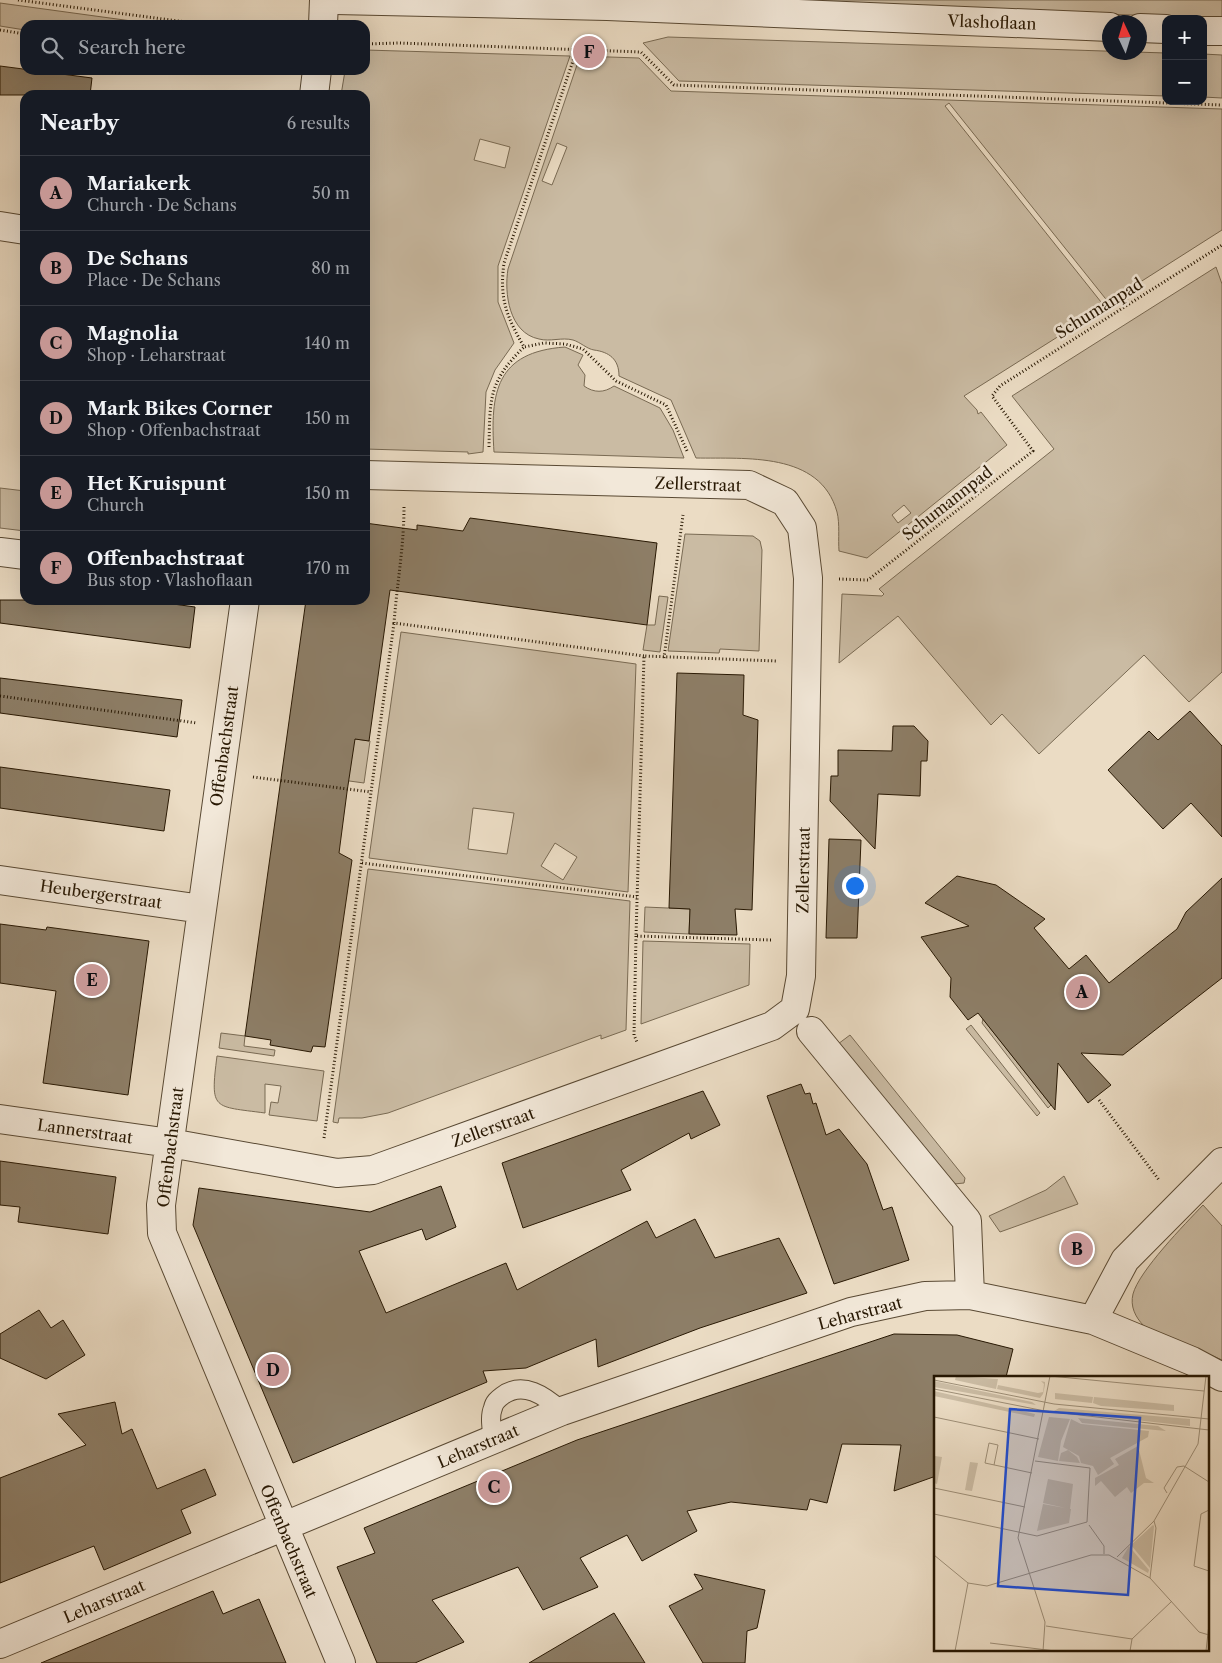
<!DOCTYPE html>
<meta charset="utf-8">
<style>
:root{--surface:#171b24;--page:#20242c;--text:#f1f3f6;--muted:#9ea1a6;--line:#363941;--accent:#c59692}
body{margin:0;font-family:"Libre Caslon Text",serif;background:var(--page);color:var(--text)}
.controls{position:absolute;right:15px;top:15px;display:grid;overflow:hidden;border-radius:10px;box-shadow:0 5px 20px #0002}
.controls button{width:45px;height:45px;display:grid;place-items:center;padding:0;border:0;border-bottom:1px solid var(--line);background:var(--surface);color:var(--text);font:25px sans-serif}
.compass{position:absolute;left:1102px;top:15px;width:45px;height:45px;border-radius:50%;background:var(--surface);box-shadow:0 5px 20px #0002;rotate:356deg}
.you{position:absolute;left:854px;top:885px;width:18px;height:18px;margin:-12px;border:4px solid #fff;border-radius:50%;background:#1a73e8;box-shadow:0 0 0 8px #1a73e833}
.badge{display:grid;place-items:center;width:32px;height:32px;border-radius:50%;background:var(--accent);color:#111;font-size:16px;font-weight:700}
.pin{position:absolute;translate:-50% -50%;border:2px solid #fff;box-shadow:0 1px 5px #0006}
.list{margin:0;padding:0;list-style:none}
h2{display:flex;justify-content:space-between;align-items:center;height:65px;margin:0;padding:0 20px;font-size:21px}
h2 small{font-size:16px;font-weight:400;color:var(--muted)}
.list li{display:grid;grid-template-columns:32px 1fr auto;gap:15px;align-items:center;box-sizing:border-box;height:75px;padding:0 20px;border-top:1px solid var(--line)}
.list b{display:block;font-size:19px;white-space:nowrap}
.list p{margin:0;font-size:16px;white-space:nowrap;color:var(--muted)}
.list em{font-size:16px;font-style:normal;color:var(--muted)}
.icon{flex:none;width:28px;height:28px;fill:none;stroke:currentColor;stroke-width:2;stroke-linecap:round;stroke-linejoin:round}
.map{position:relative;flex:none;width:1222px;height:1663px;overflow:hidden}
.search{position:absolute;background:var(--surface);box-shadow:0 5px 20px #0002;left:20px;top:20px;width:350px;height:55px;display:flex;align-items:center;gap:12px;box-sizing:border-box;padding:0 18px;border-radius:15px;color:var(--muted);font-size:19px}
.panel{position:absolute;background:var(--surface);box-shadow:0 5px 20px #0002;left:20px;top:90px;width:350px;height:515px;border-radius:15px}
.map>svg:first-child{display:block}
</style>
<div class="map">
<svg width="1222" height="1663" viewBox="0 0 1222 1663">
<rect width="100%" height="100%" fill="#ebdcc4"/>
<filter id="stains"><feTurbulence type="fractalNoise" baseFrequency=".004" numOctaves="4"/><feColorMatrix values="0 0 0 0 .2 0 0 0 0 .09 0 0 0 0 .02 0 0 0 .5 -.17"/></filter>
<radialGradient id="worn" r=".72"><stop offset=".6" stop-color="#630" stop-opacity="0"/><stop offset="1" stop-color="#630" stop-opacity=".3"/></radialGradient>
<path fill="#cabba3" stroke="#796a53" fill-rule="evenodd" d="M678 0H1222V18Z
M0 3 161 25H25V30L0 26Z
M668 37 1166 53V96L679 81 643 43Z
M365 50 570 56 498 266V302L514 343 495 370 486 392 483 452 468 454V452L365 449V95H341L345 71 365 70ZM480 139 510 147 505 168 474 160Z
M1203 54 1222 55V98L1203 97Z
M580 56 639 58 671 91 1222 109V230L1123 293 1128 300 1121 304 1118 298 1109 303 949 103 945 106 1105 307 964 396 977 410 978 414 981 412 1007 445 867 558 839 551C838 539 840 524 837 512 820 451 745 459 696 458L671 400 619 376C619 359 609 352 594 350 587 349 580 342 573 340 562 337 550 342 539 339 509 333 504 293 508 269ZM557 143 567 147 552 185 542 181ZM904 505 911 513 898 523 892 515Z
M1216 267 1222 284V672L1189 702 1144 655 1039 754 1002 714 991 725 898 616 839 663 842 594 882 596 884 594 879 589 1054 449 1012 396Z
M565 347 583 355 578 365 585 375 584 386C594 393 604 393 614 386L660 408 673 430 684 458 494 452C490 392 496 352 565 347Z
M0 488 25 491V531L0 528Z
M685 534 753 536 760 541 762 550 759 651 720 649 719 653 668 651Z
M659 596 668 597 660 652 643 650 647 625H655Z
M401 632 636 664 628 892 369 858ZM473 808 514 813 507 854 468 849ZM555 843 577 857 563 880 541 866Z
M348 738 370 741 364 783 342 780Z
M368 869 630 901 626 1030 601 1039V1035L388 1113 362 1118H339L338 1123 333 1122Z
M645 907 690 909 689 934 644 932Z
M643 941 750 944 749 985 641 1024Z
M983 1019 1051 1105 1048 1108 982 1023Z
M971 1025 1040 1113 1037 1116 966 1029Z
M221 1033 245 1036 244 1046 275 1050 274 1056 219 1048Z
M850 1035 965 1178 964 1183 954 1184 949 1181 838 1044Z
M217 1056 324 1071 317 1121 269 1115 271 1102 278 1103 281 1086 265 1084V1113C213 1106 210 1111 217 1056Z
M1064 1176 1078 1204 1000 1232 989 1216 1046 1190Z
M1203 1205 1222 1226V1360L1144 1326C1135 1317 1130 1306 1133 1294 1139 1271 1185 1224 1203 1205Z"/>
<path fill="#8d7e67" stroke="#281803" d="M0 66 92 78 90 95H0Z
M470 518 657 543 647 625 390 590 369 741 355 739 347 792 339 853 352 860 325 1047 313 1046 311 1052 270 1045 271 1040 245 1036 306 600H365V523L417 530V525L463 531Z
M0 600H144L195 607 190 648 0 623Z
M677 673 744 675 743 715 758 720 752 910 735 909 737 935 689 934 690 909 669 908Z
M0 678 182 700 177 737 0 713Z
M1190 711 1222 746V837L1191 803 1163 829 1108 770 1149 731 1158 740Z
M893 726H914L928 741 927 761H921L920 796 878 794 875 849 830 801 831 776H838V750L892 751Z
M0 767 170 790 164 831 0 808Z
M829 839 861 840 857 938H826Z
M957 876 996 885 1045 919 1034 928 1069 969 1086 955 1109 983 1177 929 1186 912 1222 878V978L1123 1055 1081 1053 1111 1085 1088 1103 1058 1063 1055 1110 978 1013 968 1020 950 997 951 978 921 937 969 926 925 903Z
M0 924 46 930 47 927 149 941 128 1095 43 1083 56 991 0 983Z
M801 1084 805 1094 810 1093 813 1104 816 1103 826 1135 839 1129 867 1164 883 1210 892 1207 909 1260 834 1284 767 1096Z
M703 1091 720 1125 691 1139 689 1133 621 1170 631 1190 523 1228 502 1163Z
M0 1161 116 1177 108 1234 18 1222 20 1207 0 1205Z
M441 1186 456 1227 426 1240 422 1229 359 1251 386 1313 506 1263 517 1290 647 1221 656 1238 695 1219 715 1258 779 1238 807 1293 700 1328 598 1367 596 1339 526 1368 483 1371 487 1382 293 1463 193 1225 199 1188 370 1212Z
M39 1310 51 1328 63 1320 85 1355 46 1379 0 1358V1334Z
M894 1334 957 1335 1013 1349 1006 1377H936V1476L894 1491 901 1445 842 1444 827 1503 810 1499 807 1510 731 1502 687 1511 697 1531 642 1561 627 1535 580 1558 598 1587 543 1610 518 1567 432 1600 464 1642 415 1663H377L337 1567 375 1553 364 1528 577 1440Z
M115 1402 122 1434 132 1429 157 1489 205 1469 216 1495 181 1510 191 1533 104 1570 94 1546 0 1583V1478L86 1445 58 1414Z
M694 1574 765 1590 757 1628 747 1631 745 1663H703L669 1606 703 1589Z
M213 1591 223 1614 259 1599 286 1663H41Z
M614 1613 645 1663H529Z"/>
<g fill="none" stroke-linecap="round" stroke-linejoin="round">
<g stroke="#594933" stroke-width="20">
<path id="service" d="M493 1440C492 1430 489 1417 493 1408 494 1402 498 1399 502 1396 523 1380 545 1396 562 1411"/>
</g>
<g stroke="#594933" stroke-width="30">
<path id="minor" d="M323 25 324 0
M314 95 317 70
M0 226 25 230
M0 552 25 555
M245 600 161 1205 162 1233 341 1663
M0 880 202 909
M811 1031 967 1221 970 1295
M0 1119 170 1143 337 1173 373 1170 772 1026 795 1009 801 976 808 578 802 528 785 502 749 485 365 475
M1093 1320 1125 1260 1222 1162
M0 1644 562 1411 851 1312 925 1296 970 1295 1093 1320 1192 1361 1222 1377"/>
</g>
<g stroke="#594933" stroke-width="30">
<path id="tertiary" d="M335 0 607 6 1110 27
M1140 28 1166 29
M1203 31H1222"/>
</g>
<path stroke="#281803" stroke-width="3" stroke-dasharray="1 2.5" stroke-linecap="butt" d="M18 0 209 25
M0 30 25 34
M365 44 399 43 641 52 674 85 1222 105
M574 49V58L504 263C499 299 507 317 524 347L544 343 565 344 583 349 616 381 666 405 688 453
M489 447C490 400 488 382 524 347
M404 507C404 546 397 584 394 623L644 656
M839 579 868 580 1033 451 992 396 1000 386 1222 245
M664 658 683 515
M0 696 197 723
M253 777 371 792
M362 863 637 897
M636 936 634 1035 637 1042
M771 940 636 936 644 656 776 661
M1099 1100 1159 1180
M324 1138 394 623"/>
<use href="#service" stroke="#f2e8d9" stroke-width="18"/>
<use href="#minor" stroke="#f2e8d9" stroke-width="28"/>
<use href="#tertiary" stroke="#f2e8d9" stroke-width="28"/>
</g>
<g text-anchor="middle" stroke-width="5" stroke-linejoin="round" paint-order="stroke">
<g font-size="16" fill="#281803" stroke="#f2e8d9">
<text transform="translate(992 22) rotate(2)" y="6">Vlashoflaan</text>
<text transform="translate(1099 308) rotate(-32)" y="6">Schumanpad</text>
<text transform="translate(698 484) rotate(2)" y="6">Zellerstraat</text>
<text transform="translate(947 503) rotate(-38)" y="6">Schumannpad</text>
<text transform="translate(224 746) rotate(-82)" y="6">Offenbachstraat</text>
<text transform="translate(803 870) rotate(-89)" y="6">Zellerstraat</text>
<text transform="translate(101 894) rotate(8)" y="6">Heubergerstraat</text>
<text transform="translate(493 1127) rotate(-20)" y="6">Zellerstraat</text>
<text transform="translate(85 1131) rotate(8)" y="6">Lannerstraat</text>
<text transform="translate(170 1147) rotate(-83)" y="6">Offenbachstraat</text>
<text transform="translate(860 1313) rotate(-15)" y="6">Leharstraat</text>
<text transform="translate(478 1446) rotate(-23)" y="6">Leharstraat</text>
<text transform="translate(289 1541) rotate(67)" y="6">Offenbachstraat</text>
<text transform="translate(104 1601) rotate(-23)" y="6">Leharstraat</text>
</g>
</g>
<g transform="translate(934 1376)">
<rect width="275" height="275" fill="#ebdcc4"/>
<path d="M22 0 64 3 62 13 21 4ZM0 5 98 26 102 29 0 11ZM107 5 111 6V9L109 18 106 22 63 13 64 9 104 17 109 16 110 8ZM0 15 101 38 100 41 0 20ZM121 17 159 21 158 27 121 23ZM160 21 240 29V35L167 30 159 27ZM125 32 256 43V50L120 35ZM115 41 136 43 127 65 124 85 104 81ZM144 42 224 50 232 55 148 47ZM137 43 147 48 215 55 214 61 176 82 180 88 164 99 159 90 147 87 145 80 129 71ZM204 70 212 102 220 107H210L197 117 193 111 181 121 167 105 161 110V102L185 89 181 83ZM134 74 143 81 146 87 125 85 127 77ZM1 80 8 81 3 108 0 107ZM36 86 44 87 38 115 31 114ZM114 103 139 108 136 133 109 127ZM109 128 137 133 135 147 103 155ZM219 149 220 150 216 192 197 169ZM195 170 215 194 214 197 188 182Z" fill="#cabba3"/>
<path fill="none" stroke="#9d8e77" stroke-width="1" d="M116 0 270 15M0 4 120 28 275 43M0 13 111 35 275 54M0 41 105 63M60 89 64 69 55 67 51 87 98 97M0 112 91 131M233 117 230 112 243 91 250 90 275 106M275 134 267 138 260 190 275 195M0 138 103 160 153 146 156 92 101 85M155 149 170 170V178M0 179 34 207 53 210 157 179H175L216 202 265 256 275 259M183 181 220 145 264 68 272 0M216 202 222 152 220 145M112 250 198 263M56 267 121 275M21 275 34 207M109 275 111 246 84 162 116 0M196 275 198 263 238 225M272 275 275 248"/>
<path fill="#1d4ed8" fill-opacity="0.15" stroke="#1d4ed8" stroke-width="2.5" d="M76 33 206 42 194 219 64 210Z"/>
<rect width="275" height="275" fill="none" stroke="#281803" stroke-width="2.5"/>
</g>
<rect width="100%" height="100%" filter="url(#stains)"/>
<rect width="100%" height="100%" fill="url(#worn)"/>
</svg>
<div class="controls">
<button>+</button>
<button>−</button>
</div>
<svg class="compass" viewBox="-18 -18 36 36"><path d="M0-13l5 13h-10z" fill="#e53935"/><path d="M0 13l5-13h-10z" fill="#9ea1a6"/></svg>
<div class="you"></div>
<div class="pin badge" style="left:1082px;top:992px">A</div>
<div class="pin badge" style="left:1077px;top:1249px">B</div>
<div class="pin badge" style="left:494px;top:1487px">C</div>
<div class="pin badge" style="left:273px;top:1370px">D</div>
<div class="pin badge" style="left:92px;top:980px">E</div>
<div class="pin badge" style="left:589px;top:52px">F</div>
<div class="search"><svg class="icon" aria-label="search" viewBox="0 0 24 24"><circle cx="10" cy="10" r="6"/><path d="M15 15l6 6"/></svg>Search here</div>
<section class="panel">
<h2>Nearby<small>6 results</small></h2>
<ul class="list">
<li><span class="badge">A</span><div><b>Mariakerk</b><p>Church · De Schans</p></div><em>50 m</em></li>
<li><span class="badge">B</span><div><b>De Schans</b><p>Place · De Schans</p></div><em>80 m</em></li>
<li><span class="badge">C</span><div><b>Magnolia</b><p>Shop · Leharstraat</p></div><em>140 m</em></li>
<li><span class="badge">D</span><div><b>Mark Bikes Corner</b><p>Shop · Offenbachstraat</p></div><em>150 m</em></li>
<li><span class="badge">E</span><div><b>Het Kruispunt</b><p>Church</p></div><em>150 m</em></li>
<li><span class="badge">F</span><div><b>Offenbachstraat</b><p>Bus stop · Vlashoflaan</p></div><em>170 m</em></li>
</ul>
</section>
</div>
